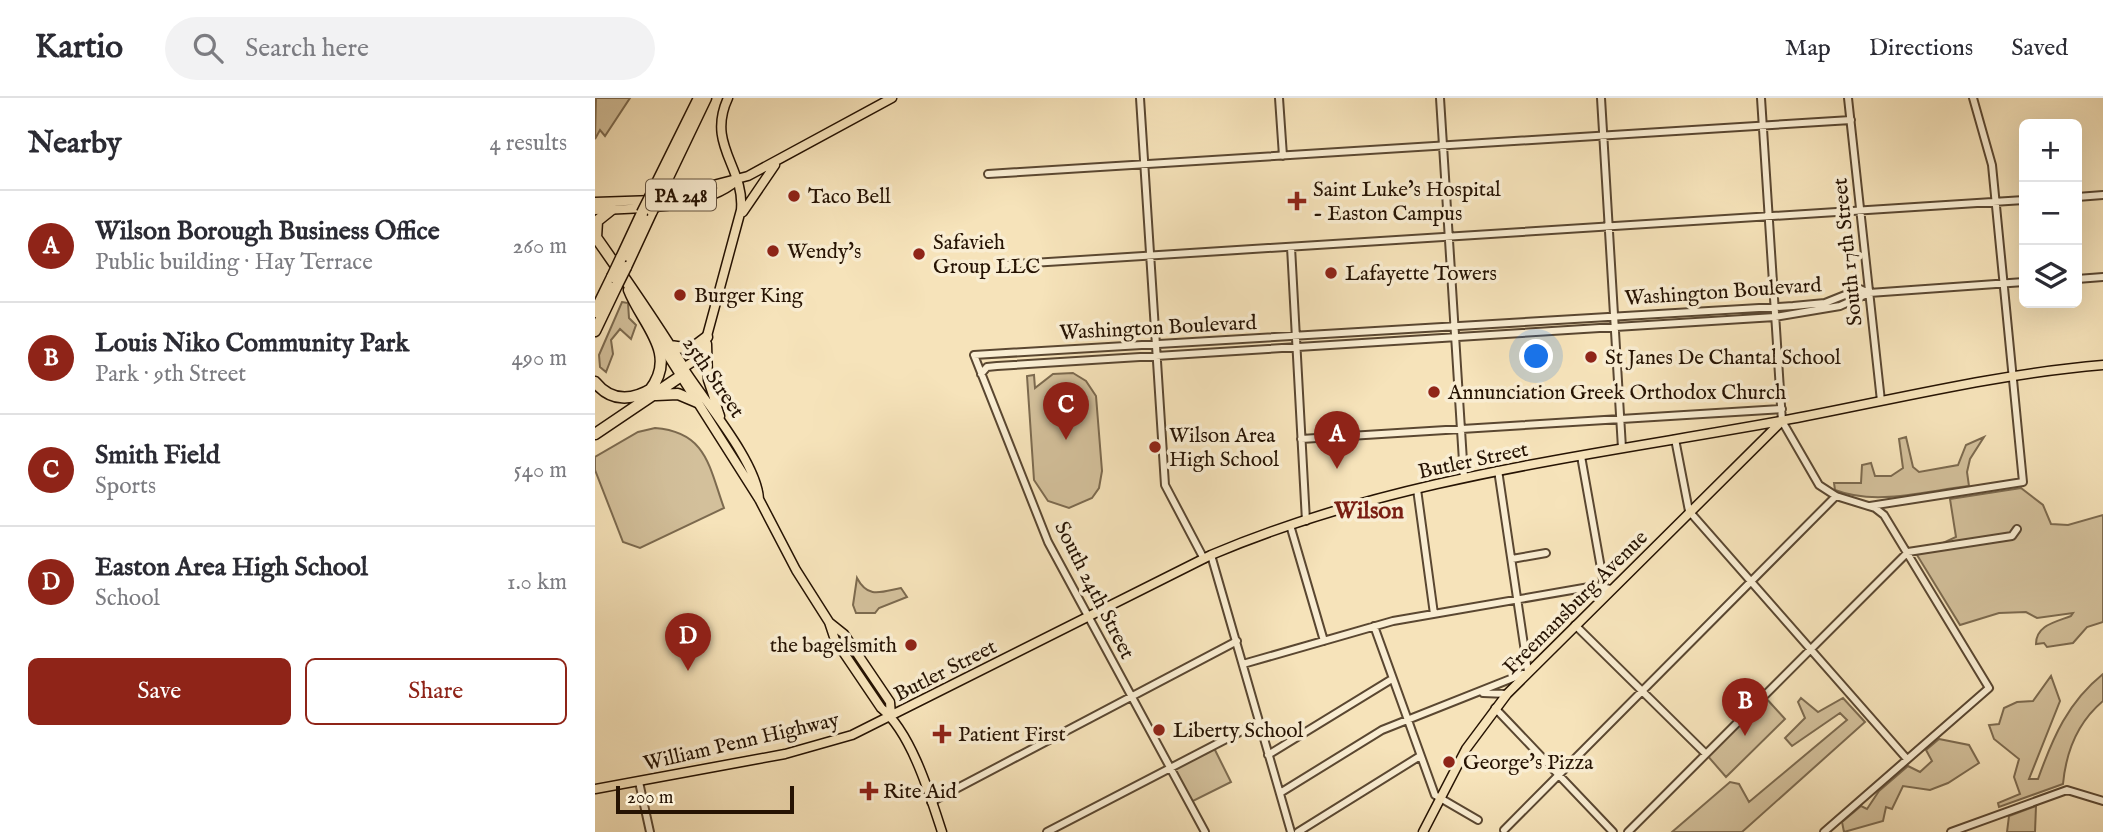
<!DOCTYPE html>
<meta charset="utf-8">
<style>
:root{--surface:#fff;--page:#f2f2f3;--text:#2b2b33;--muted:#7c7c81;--line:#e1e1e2;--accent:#8f2418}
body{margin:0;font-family:"IM FELL English",serif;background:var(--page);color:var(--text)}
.controls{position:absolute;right:21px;top:21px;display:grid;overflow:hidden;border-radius:10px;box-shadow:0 7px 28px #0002}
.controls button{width:63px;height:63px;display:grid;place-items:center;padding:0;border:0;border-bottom:2px solid var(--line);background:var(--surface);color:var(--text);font:35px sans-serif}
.scale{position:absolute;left:21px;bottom:18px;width:178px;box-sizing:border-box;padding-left:7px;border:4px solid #261303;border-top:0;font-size:19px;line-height:24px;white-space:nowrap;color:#261303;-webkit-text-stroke:5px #f9edd2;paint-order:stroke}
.you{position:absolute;left:942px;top:259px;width:24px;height:24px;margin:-18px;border:5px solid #fff;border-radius:50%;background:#1a73e8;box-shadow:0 0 0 10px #1a73e833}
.badge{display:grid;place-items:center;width:46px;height:46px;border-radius:50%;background:var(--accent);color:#fff;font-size:23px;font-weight:700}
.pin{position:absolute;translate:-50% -58px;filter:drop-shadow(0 2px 4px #0008)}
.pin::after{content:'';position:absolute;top:37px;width:24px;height:21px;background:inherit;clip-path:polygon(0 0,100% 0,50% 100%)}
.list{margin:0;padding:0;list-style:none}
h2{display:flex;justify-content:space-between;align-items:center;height:91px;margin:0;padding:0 28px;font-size:30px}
h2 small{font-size:23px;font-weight:400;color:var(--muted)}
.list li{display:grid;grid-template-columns:46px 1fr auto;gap:21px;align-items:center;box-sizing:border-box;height:112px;padding:0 28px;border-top:2px solid var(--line)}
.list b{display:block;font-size:26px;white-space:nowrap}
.list p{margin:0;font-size:23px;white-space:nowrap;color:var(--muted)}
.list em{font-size:23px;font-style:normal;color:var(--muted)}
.actions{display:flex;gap:14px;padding:21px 28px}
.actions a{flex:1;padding:16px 0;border:2px solid var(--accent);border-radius:10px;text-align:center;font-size:24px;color:var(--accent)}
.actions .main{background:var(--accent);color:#fff}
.icon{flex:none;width:38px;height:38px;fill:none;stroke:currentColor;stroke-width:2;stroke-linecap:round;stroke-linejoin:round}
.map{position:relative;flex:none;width:1508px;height:734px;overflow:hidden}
header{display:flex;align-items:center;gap:42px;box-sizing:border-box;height:98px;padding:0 35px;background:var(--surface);border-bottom:2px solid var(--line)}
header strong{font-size:33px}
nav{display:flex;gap:38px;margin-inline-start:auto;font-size:24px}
.search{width:490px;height:63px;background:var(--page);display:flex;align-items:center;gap:18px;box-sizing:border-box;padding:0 24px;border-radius:38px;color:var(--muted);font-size:26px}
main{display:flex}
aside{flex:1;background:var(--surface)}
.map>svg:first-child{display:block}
</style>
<header>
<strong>Kartio</strong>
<div class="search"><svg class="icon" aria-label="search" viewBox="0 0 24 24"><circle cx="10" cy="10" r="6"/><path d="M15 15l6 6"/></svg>Search here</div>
<nav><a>Map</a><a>Directions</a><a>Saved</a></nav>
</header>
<main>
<aside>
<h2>Nearby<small>4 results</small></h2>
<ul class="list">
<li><span class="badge">A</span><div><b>Wilson Borough Business Office</b><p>Public building · Hay Terrace</p></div><em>260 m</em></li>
<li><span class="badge">B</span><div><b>Louis Niko Community Park</b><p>Park · 9th Street</p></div><em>490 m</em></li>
<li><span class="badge">C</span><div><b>Smith Field</b><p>Sports</p></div><em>540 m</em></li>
<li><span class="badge">D</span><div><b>Easton Area High School</b><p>School</p></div><em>1.0 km</em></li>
</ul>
<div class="actions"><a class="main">Save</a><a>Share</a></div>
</aside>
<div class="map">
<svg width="1508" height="734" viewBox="0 0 1508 734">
<rect width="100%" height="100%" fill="#f6e3ba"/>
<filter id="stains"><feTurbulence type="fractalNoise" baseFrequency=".00286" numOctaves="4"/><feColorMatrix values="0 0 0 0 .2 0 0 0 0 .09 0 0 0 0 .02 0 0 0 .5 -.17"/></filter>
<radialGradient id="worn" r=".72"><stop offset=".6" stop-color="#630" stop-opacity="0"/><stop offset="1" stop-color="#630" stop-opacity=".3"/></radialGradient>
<path fill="#d3c09b" stroke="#7c6a4f" stroke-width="2" d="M1 0H35L10 38 5 32 0 41Z
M27 204 33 205 34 220 41 227 36 241 25 231 16 242 18 256 11 274 5 269 4 257Z
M478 275 491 283 501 298 507 373 504 390 497 400 474 410 453 403 439 382 432 278 439 277 440 290 458 276Z
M60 330C112 334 114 369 129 410L45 450 28 444 0 372V359L43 334Z
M1311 339 1318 369 1324 374 1363 367 1371 347 1389 339 1375 361 1372 374 1374 388C1330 393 1281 408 1240 392L1239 385H1266L1267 367 1276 365 1280 378H1296L1308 370 1304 341Z
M1426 390 1448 407 1456 426 1473 427 1508 417V524L1492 529 1478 545 1452 549 1449 545 1441 546C1441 527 1461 524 1476 518L1478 515 1442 520 1431 514 1404 515 1365 527 1322 457 1361 439 1355 401Z
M262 480C273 501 286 494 306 490L312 499 284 510 280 515H261L258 507Z
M1508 576V603C1483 624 1471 654 1468 686L1404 709 1403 705 1425 696 1419 679 1424 661 1399 641 1394 627 1404 626 1409 610 1422 604 1438 603 1456 578 1465 603 1434 681H1443C1458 639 1473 604 1508 576Z
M1169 598 1190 621 1131 679 1111 656Z
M1206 600 1223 614 1248 600 1270 624 1147 734H1077L1135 684 1144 686 1154 704 1252 622 1245 615 1197 648 1190 640 1210 620 1203 604Z
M1344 641 1374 647 1384 665 1353 685 1335 692 1308 688 1297 711 1291 709 1288 723 1249 734 1247 724 1266 708 1272 711 1284 693 1313 668 1325 674 1337 663 1331 652Z
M618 648 636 684 594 705 574 670Z
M1441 708 1440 734H1412L1414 718Z"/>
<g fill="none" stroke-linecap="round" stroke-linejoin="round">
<g stroke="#5a4731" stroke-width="10">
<path id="minor" d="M545 0 570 387 609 461
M684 0 688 58
M845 0 869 379
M1006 0 1027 350
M1166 0 1187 323 1224 387 1241 398 1280 410 1289 417 1394 590 1229 734
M1253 0 1286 303
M393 76 1256 22
M1482 99 1508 97
M696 149 711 423
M407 167 1429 102
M1482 181 1508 179
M386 276 392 269 402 268 1180 219 1245 208 1274 195
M706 341 1187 311
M1080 341 1094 413 1312 661
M986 358 1009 487
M822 391 839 516
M1275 408 1428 384 1397 67 1378 0
M695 427 729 543
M616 457 696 734
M917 461 951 455
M980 527 1111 656
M779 528 840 697 883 722
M648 566 798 523 1000 488 1016 491
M888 595 912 596
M900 610 1018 734
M673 657 797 581
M44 684 55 734
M685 695 787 632 933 574 903 372
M336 704 642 543
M909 732 1241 398
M452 734 664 624
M610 734 453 444 379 257 1198 208 1230 205 1265 191 1274 195 1429 184
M703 734 825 658
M1033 734 1313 454 1417 438 1422 431
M1356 734 1472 692 1508 703"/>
</g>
<g stroke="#261303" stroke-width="11">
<path id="major" d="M0 104 60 102 153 78 297 0
M0 112C40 111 111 111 142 82
M148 114 180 67
M65 245 164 401 201 472 234 524 240 542 286 610C316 634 335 697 347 734
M112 246 113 282 125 318
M89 271C110 304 162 364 164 401
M84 273 99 263 109 249 146 112C150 69 111 47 133 0
M234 524 249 536 295 604 296 618
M0 691 190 656 257 637 616 457C797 380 994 358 1186 323 1293 303 1399 276 1508 267
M828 734 871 651 912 596 1187 323"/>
</g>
<g stroke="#261303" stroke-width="13">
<path id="highway" d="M66 94 111 0
M57 95 104 0
M0 138C31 182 61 225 89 271L86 278 0 336
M1 140 2 123 17 111
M26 160 47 115
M31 169 57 113
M34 192C47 226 84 255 55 292
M0 214 17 179
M0 233 22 187
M75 248 96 251 112 239
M0 284C16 304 37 303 58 290
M61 297 83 296 102 304"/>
</g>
<use href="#minor" stroke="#f9edd2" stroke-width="6"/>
<use href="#major" stroke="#f6e3ba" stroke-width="8"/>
<use href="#highway" stroke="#f6e3ba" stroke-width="10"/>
<g stroke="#261303" stroke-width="13" stroke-linecap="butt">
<path id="highway-bridge" d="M57 113 66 94
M47 115 57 95
M17 179 26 160
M22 187 31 169"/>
</g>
<use href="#highway-bridge" stroke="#f6e3ba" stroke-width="10"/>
</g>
<g fill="#8f2418" stroke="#f9edd2" stroke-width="2.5">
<circle cx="199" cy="98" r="7"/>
<path d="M698.5 92.5h7v7h7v7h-7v7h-7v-7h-7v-7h7z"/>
<circle cx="178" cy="153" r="7"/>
<circle cx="324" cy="156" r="7"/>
<circle cx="736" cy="175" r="7"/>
<circle cx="85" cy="197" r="7"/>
<circle cx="996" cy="259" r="7"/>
<circle cx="839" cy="294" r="7"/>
<circle cx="560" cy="349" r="7"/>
<circle cx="316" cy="547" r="7"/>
<circle cx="564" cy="632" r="7"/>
<path d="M343.5 625.5h7v7h7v7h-7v7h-7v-7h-7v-7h7z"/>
<circle cx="854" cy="664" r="7"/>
<path d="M270.5 682.5h7v7h7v7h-7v7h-7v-7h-7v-7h7z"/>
</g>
<g text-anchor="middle" stroke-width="7" stroke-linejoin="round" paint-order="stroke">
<rect fill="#f9edd2" stroke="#655441" stroke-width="2" x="51" y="81.5" width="70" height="31" rx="5"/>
<g font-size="19" font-weight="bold" fill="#261303">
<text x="86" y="104">PA 248</text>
</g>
<g font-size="21" fill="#261303" stroke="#f9edd2" text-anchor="start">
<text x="718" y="98">Saint Luke's Hospital<tspan x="718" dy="24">- Easton Campus</tspan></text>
<text x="213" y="105">Taco Bell</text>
<text x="338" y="151">Safavieh<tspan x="338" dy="24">Group LLC</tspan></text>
<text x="192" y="160">Wendy's</text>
<text x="750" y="182">Lafayette Towers</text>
<text x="99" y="204">Burger King</text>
<text x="1010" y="266">St Janes De Chantal School</text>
<text x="853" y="301">Annunciation Greek Orthodox Church</text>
<text x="574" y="344">Wilson Area<tspan x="574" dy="24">High School</tspan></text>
<text x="302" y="554" text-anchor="end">the bagelsmith</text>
<text x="578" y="639">Liberty School</text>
<text x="363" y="643">Patient First</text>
<text x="868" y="671">George's Pizza</text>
<text x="288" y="700">Rite Aid</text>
</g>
<g font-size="21" fill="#261303" stroke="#f9edd2">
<text transform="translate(1252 154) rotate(-96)" y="7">South 17th Street</text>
<text transform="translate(1128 193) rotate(-4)" y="7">Washington Boulevard</text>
<text transform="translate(563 229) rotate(-3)" y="7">Washington Boulevard</text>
<text transform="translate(119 279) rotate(56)" y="7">25th Street</text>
<text transform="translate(878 362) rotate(-12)" y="7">Butler Street</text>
<text transform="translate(500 492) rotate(63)" y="7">South 24th Street</text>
<text transform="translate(980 504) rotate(-45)" y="7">Freemansburg Avenue</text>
<text transform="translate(350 572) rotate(-27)" y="7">Butler Street</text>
<text transform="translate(146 643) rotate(-13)" y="7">William Penn Highway</text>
</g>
<g font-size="24" font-weight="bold" fill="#7a1f14" stroke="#f9edd2">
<text x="774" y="420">Wilson</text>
</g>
</g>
<rect width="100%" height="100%" filter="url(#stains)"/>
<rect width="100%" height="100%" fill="url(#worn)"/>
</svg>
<div class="controls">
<button>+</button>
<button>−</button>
<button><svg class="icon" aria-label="layers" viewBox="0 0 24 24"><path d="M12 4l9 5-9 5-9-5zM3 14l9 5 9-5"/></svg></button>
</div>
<div class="scale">200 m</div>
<div class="you"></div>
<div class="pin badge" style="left:742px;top:371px">A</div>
<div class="pin badge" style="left:1150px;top:638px">B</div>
<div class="pin badge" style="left:471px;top:342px">C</div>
<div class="pin badge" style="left:93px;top:573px">D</div>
</div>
</main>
